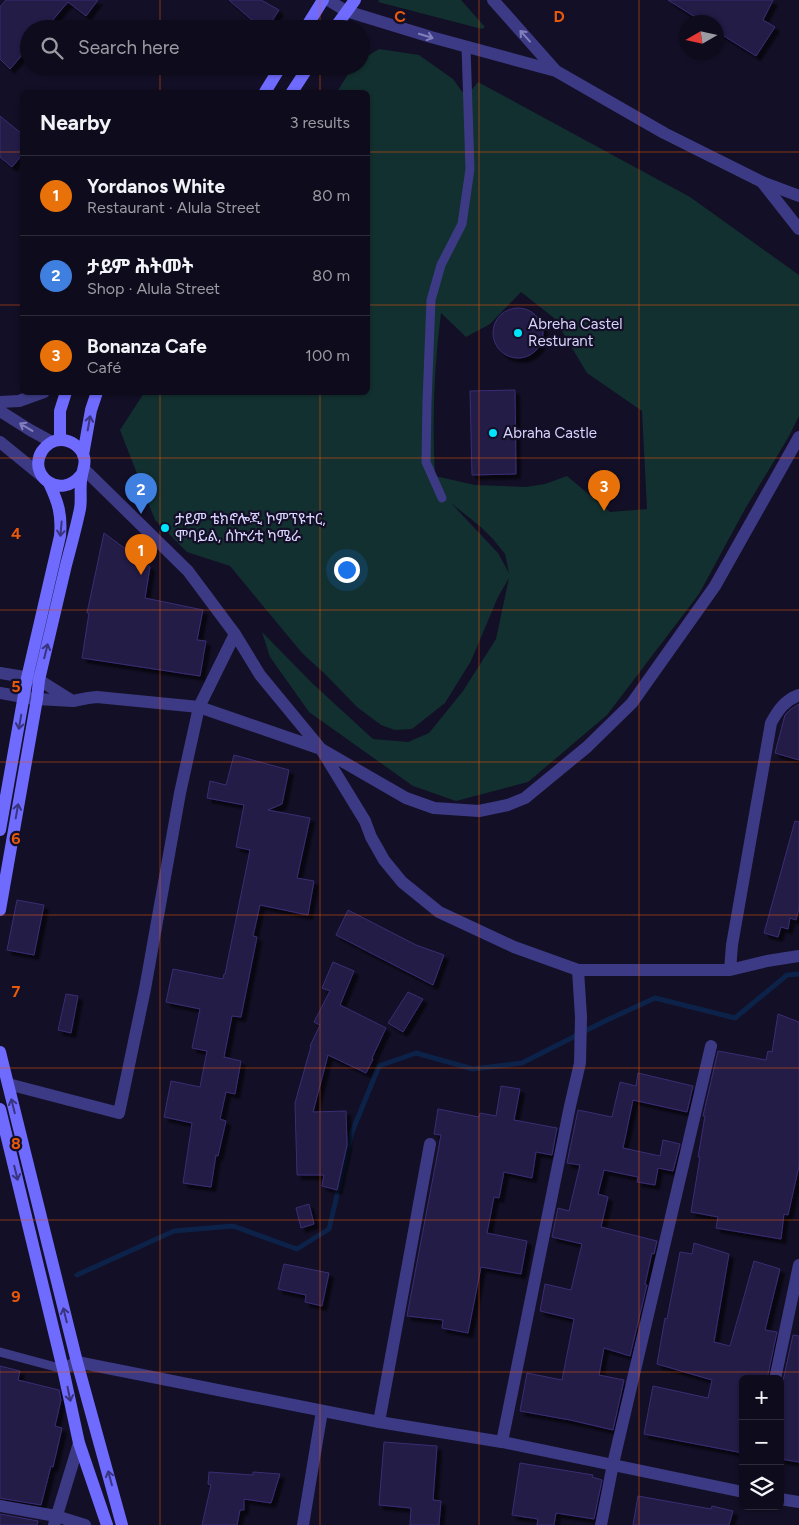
<!DOCTYPE html>
<meta charset="utf-8">
<style>
:root{--surface:#0e0b1c;--page:#171425;--text:#f1f3f6;--muted:#9b9ba3;--line:#2e2b3b;--accent:#db2777}
body{margin:0;font-family:Figtree,"Noto Sans Ethiopic",sans-serif;background:var(--page);color:var(--text)}
.controls{position:absolute;right:15px;bottom:15px;display:grid;overflow:hidden;border-radius:8px;box-shadow:0 1px 4px #0004}
.controls button{width:45px;height:45px;display:grid;place-items:center;padding:0;border:0;border-bottom:1px solid var(--line);background:var(--surface);color:var(--text);font:25px sans-serif}
.compass{position:absolute;left:679px;top:15px;width:45px;height:45px;border-radius:50%;background:var(--surface);box-shadow:0 1px 4px #0004;rotate:261deg}
.you{position:absolute;left:346px;top:569px;width:18px;height:18px;margin:-12px;border:4px solid #fff;border-radius:50%;background:#1a73e8;box-shadow:0 0 0 8px #1a73e833}
.badge{display:grid;place-items:center;width:32px;height:32px;border-radius:50%;background:var(--accent);color:#fff;font-size:16px;font-weight:700}
.pin{position:absolute;translate:-50% -41px;filter:drop-shadow(0 1px 2px #0008)}
.pin::after{content:'';position:absolute;top:26px;width:18px;height:15px;background:inherit;clip-path:polygon(0 0,100% 0,50% 100%)}
.list{margin:0;padding:0;list-style:none}
h2{display:flex;justify-content:space-between;align-items:center;height:65px;margin:0;padding:0 20px;font-size:21px}
h2 small{font-size:16px;font-weight:400;color:var(--muted)}
.list li{display:grid;grid-template-columns:32px 1fr auto;gap:15px;align-items:center;box-sizing:border-box;height:80px;padding:0 20px;border-top:1px solid var(--line)}
.list b{display:block;font-size:19px;white-space:nowrap}
.list p{margin:0;font-size:16px;white-space:nowrap;color:var(--muted)}
.list em{font-size:16px;font-style:normal;color:var(--muted)}
.icon{flex:none;width:28px;height:28px;fill:none;stroke:currentColor;stroke-width:2;stroke-linecap:round;stroke-linejoin:round}
.map{position:relative;flex:none;width:799px;height:1525px;overflow:hidden}
.search{position:absolute;background:var(--surface);box-shadow:0 1px 4px #0004;left:20px;top:20px;width:350px;height:55px;display:flex;align-items:center;gap:12px;box-sizing:border-box;padding:0 18px;border-radius:28px;color:var(--muted);font-size:19px}
.panel{position:absolute;background:var(--surface);box-shadow:0 1px 4px #0004;left:20px;top:90px;width:350px;height:305px;border-radius:8px}
.map>svg:first-child{display:block}
</style>
<div class="map">
<svg width="799" height="1525" viewBox="0 0 799 1525">
<defs>
<filter id="shadow"><feDropShadow dx="4.5" dy="4.5" stdDeviation="1" flood-color="#0009"/></filter>
</defs>
<rect width="100%" height="100%" fill="#130f26"/>
<path fill="#12302f" fill-rule="evenodd" d="M379 0H461L485 27 482 29 378 2Z
M379 49 419 55 453 79 466 97 478 82 690 197 799 275V416L788 438 745 509 699 594 607 715 528 782 456 801 413 786 309 712 270 657 262 632 312 683 373 739 408 742 429 733 463 691 496 639 509 578 498 597 471 661 445 703 412 729 395 730 381 725 357 707 325 674 302 653 230 566 187 552 155 520 120 430 144 393 368 392V92H337L353 66H361V60ZM521 292 554 318 587 373 642 411 647 509 610 512 567 476 545 484 526 487 475 485 435 476C432 422 434 367 441 313L466 337 490 324ZM451 503 482 528 493 539 505 554 509 573 498 553Z"/>
<g fill="none" stroke-linecap="round" stroke-linejoin="round">
<path stroke="#0c2248" stroke-width="5" d="M77 1275 174 1231 233 1226 297 1249 329 1229 352 1132 379 1066 416 1053 473 1069 522 1063 605 1021 655 998 735 1018 787 975 799 974"/>
</g>
<path fill="#241b47" stroke="#3b2d73" filter="url(#shadow)" d="M6 0H98L86 16 68 2 45 29H29V47L10 69 0 59V7Z
M229 0H261L279 10 267 29H262Z
M668 0H773L763 20 775 27 756 56 716 31V22H703Z
M0 116 22 134V155L12 167 0 157Z
M493 333a25 25 0 1 1 50 0a25 25 0 1 1-50 0Z
M515 390 516 474 472 475 470 391Z
M104 533 150 567 145 598 203 610 197 640 206 641 200 676 82 658 89 613H87Z
M799 704V760L775 753 785 715 791 709Z
M234 755 289 770 282 804 268 810 310 818 297 878 314 881 308 915 260 905 253 936 257 937 241 1017 232 1016 224 1057 241 1061 235 1094 226 1092 220 1119 226 1121 218 1156 216 1155 211 1187 183 1183 192 1123 164 1117 171 1081 200 1087 207 1051 192 1048 200 1009 166 1002 173 969 223 979 224 974H225L250 850 236 847 244 805 207 798 210 781 226 785Z
M795 821 799 822V908L796 920 790 918 788 929 781 927 778 937 764 933Z
M17 900 44 905 34 955 7 950Z
M348 910 416 945 444 955 433 985 336 935Z
M333 962 354 971 340 1005 386 1028 372 1058 373 1059 366 1073 328 1055 313 1112 346 1111 347 1145 337 1190 322 1186 324 1175H297L295 1103 311 1046H310L320 1025 314 1022 330 991 322 988Z
M408 992 423 999 403 1032 388 1023Z
M66 994 78 996 71 1033 58 1030Z
M778 1014 799 1022V1166L788 1215 784 1214 781 1239 716 1228 718 1217 691 1212 700 1157H698L705 1116H703L718 1051 766 1060 768 1051 772 1052Z
M638 1073 693 1086 687 1112 633 1100 623 1148 660 1156 663 1140 680 1144 673 1171 658 1168 655 1185 637 1182 638 1177 604 1170 598 1194 608 1197 601 1227 657 1241 654 1254 652 1253 645 1284 647 1285 630 1356 604 1348 599 1375 624 1380 613 1430 570 1420 520 1411 527 1373 562 1380 574 1319 540 1311 545 1284 571 1290 582 1244 552 1237 558 1208 569 1211 580 1165 567 1163 578 1110 612 1117 620 1082 636 1086Z
M501 1086 520 1089 514 1120 557 1128 552 1155 536 1152 532 1178 504 1172 499 1198 494 1197 487 1233 527 1241 521 1274 481 1267 468 1333 442 1328 443 1320 407 1316 441 1135 434 1134 438 1109 479 1117 480 1113 496 1116Z
M309 1204 314 1224 301 1228 296 1208Z
M694 1243 729 1254 714 1342 730 1346 754 1261 780 1269 765 1330 777 1332 767 1379H743V1453L644 1434 653 1386 708 1398 712 1380 657 1364 665 1318 667 1319 680 1252 692 1254Z
M284 1264 329 1273 322 1306 305 1302 306 1295 278 1289Z
M793 1335 799 1336V1462L780 1459V1385L783 1381Z
M0 1366 20 1371 18 1380 59 1390 61 1400 55 1426 62 1428 53 1467 51 1466 41 1505 0 1498Z
M384 1442 437 1446 433 1500 441 1501 439 1525H410L411 1508 379 1505Z
M520 1463 593 1475 592 1477 602 1480 594 1519 556 1513 554 1525H537L538 1519 512 1515Z
M209 1472 253 1475V1472L280 1474 271 1503 244 1499V1510H240L237 1525H202L211 1485 208 1484Z
M638 1496 711 1509 712 1506 733 1511 729 1525H633Z
M0 1514 38 1521 37 1525H0Z"/>
<g fill="none" stroke-linecap="round" stroke-linejoin="round">
<path stroke="#3d3a85" stroke-width="9" d="M442 498 426 462 427 402 431 300 441 265 462 224 470 169 466 47
M0 1352 63 1369"/>
<path stroke="#3d3a85" stroke-width="12" d="M762 182 799 229
M84 469 188 571 235 634 260 675 321 749 365 821 371 837 384 860 402 882 439 912 514 947 578 970H730L767 961 799 956
M39 680 71 700
M37 699 73 701 88 698 97 697 199 707 321 749 406 798 434 808 479 811 508 805 525 798 587 747 632 703 715 586 799 437
M730 970 732 945 771 723C778 710 785 700 799 695
M8 1084 119 1113 145 989 180 793 199 707 235 634
M775 1379 799 1265
M379 1422 430 1144
M502 1442 570 1106 580 1063 581 1017 578 970
M0 1506 56 1516 85 1525
M54 1525 79 1443
M303 1525 322 1411
M601 1525 613 1464 711 1046"/>
<path stroke="#3d3a85" stroke-width="12" d="M328 0 346 11 431 37 556 71 664 133 762 182 799 196
M493 0 556 71
M0 402 19 401 44 392
M0 411 30 430 52 442
M0 442 43 477
M0 673 36 679
M0 693 34 699
M63 1369 77 1362 379 1422 502 1442 743 1492
M780 1499 799 1502"/>
<path stroke="#6f6bff" stroke-width="12" d="M305 29 323 0
M334 29 355 0
M265 92 281 66
M292 92 309 66
M60 440V411L66 392
M83 455 91 410 97 392
M0 830 27 678 60 536C62 514 58 502 49 483
M0 910 37 699 39 680C48 641 57 603 66 565 71 546 76 528 80 509 82 498 79 486 82 475 83 468 86 464 84 457 81 447 71 440 61 440 53 440 46 445 42 451 27 475 60 501 81 475
M0 1052 77 1362 122 1525
M0 1109 63 1369 79 1443 107 1525"/>
</g>
<defs><path id="oneway-shaft" d="M-6 0H5M1.5-3L5.5 0L1.5 3" fill="none" stroke-width="1.6" stroke-linecap="round" stroke-linejoin="round" transform="scale(1.25)"/></defs>
<g stroke="#837fbc">
<use href="#oneway-shaft" transform="translate(426 36) rotate(17)"/>
<use href="#oneway-shaft" transform="translate(525 36) rotate(-132)"/>
<use href="#oneway-shaft" transform="translate(26 427) rotate(-149)"/>
</g>
<g stroke="#38347d">
<use href="#oneway-shaft" transform="translate(89 423) rotate(-80)"/>
<use href="#oneway-shaft" transform="translate(61 529) rotate(95)"/>
<use href="#oneway-shaft" transform="translate(46 651) rotate(-76)"/>
<use href="#oneway-shaft" transform="translate(20 722) rotate(100)"/>
<use href="#oneway-shaft" transform="translate(17 811) rotate(-80)"/>
<use href="#oneway-shaft" transform="translate(13 1106) rotate(-104)"/>
<use href="#oneway-shaft" transform="translate(16 1173) rotate(76)"/>
<use href="#oneway-shaft" transform="translate(65 1315) rotate(-104)"/>
<use href="#oneway-shaft" transform="translate(69 1394) rotate(78)"/>
<use href="#oneway-shaft" transform="translate(110 1478) rotate(-105)"/>
</g>
<path fill="none" stroke="#e8590c" stroke-width="1" stroke-opacity="0.55" d="M160 0V29M320 0V29M479 0V1525M639 0V1525M160 66V92M320 66V92M0 152H22M368 152H799M0 305H22M368 305H799M160 392V1525M320 392V1525M0 458H799M0 610H799M0 762H799M0 915H799M0 1068H799M0 1220H799M0 1372H799"/>
<g fill="#00e5ff" stroke="#130f26" stroke-width="2">
<circle cx="518" cy="333" r="5"/>
<circle cx="493" cy="433" r="5"/>
<circle cx="165" cy="528" r="5"/>
</g>
<g text-anchor="middle" stroke-width="4.5" stroke-linejoin="round" paint-order="stroke">
<g font-size="15" fill="#d9d4ff" stroke="#130f26" text-anchor="start">
<text x="528" y="329">Abreha Castel<tspan x="528" dy="17">Resturant</tspan></text>
<text x="503" y="438">Abraha Castle</text>
<text x="175" y="524">ታይም ቴክኖሎጂ ኮምፕዩተር,<tspan x="175" dy="17">ሞባይል, ሰኵሪቲ ካሜራ</tspan></text>
</g>
</g>
<g font-size="16" text-anchor="middle" font-weight="bold" fill="#e8590c" stroke="#130f26" stroke-width="4.5" stroke-linejoin="round" paint-order="stroke">
<text x="400" y="22">C</text>
<text x="559" y="22">D</text>
<text x="16" y="539">4</text>
<text x="16" y="692">5</text>
<text x="16" y="844">6</text>
<text x="16" y="997">7</text>
<text x="16" y="1149">8</text>
<text x="16" y="1302">9</text>
</g>
</svg>
<div class="controls">
<button>+</button>
<button>−</button>
<button><svg class="icon" aria-label="layers" viewBox="0 0 24 24"><path d="M12 4l9 5-9 5-9-5zM3 14l9 5 9-5"/></svg></button>
</div>
<svg class="compass" viewBox="-18 -18 36 36"><path d="M0-13l5 13h-10z" fill="#e53935"/><path d="M0 13l5-13h-10z" fill="#9b9ba3"/></svg>
<div class="you"></div>
<div class="pin badge" style="left:141px;top:575px;background:#e8710a">1</div>
<div class="pin badge" style="left:141px;top:514px;background:#3f7fe0">2</div>
<div class="pin badge" style="left:604px;top:511px;background:#e8710a">3</div>
<div class="search"><svg class="icon" aria-label="search" viewBox="0 0 24 24"><circle cx="10" cy="10" r="6"/><path d="M15 15l6 6"/></svg>Search here</div>
<section class="panel">
<h2>Nearby<small>3 results</small></h2>
<ul class="list">
<li><span class="badge" style="background:#e8710a">1</span><div><b>Yordanos White</b><p>Restaurant · Alula Street</p></div><em>80 m</em></li>
<li><span class="badge" style="background:#3f7fe0">2</span><div><b>ታይም ሕትመት</b><p>Shop · Alula Street</p></div><em>80 m</em></li>
<li><span class="badge" style="background:#e8710a">3</span><div><b>Bonanza Cafe</b><p>Café</p></div><em>100 m</em></li>
</ul>
</section>
</div>
